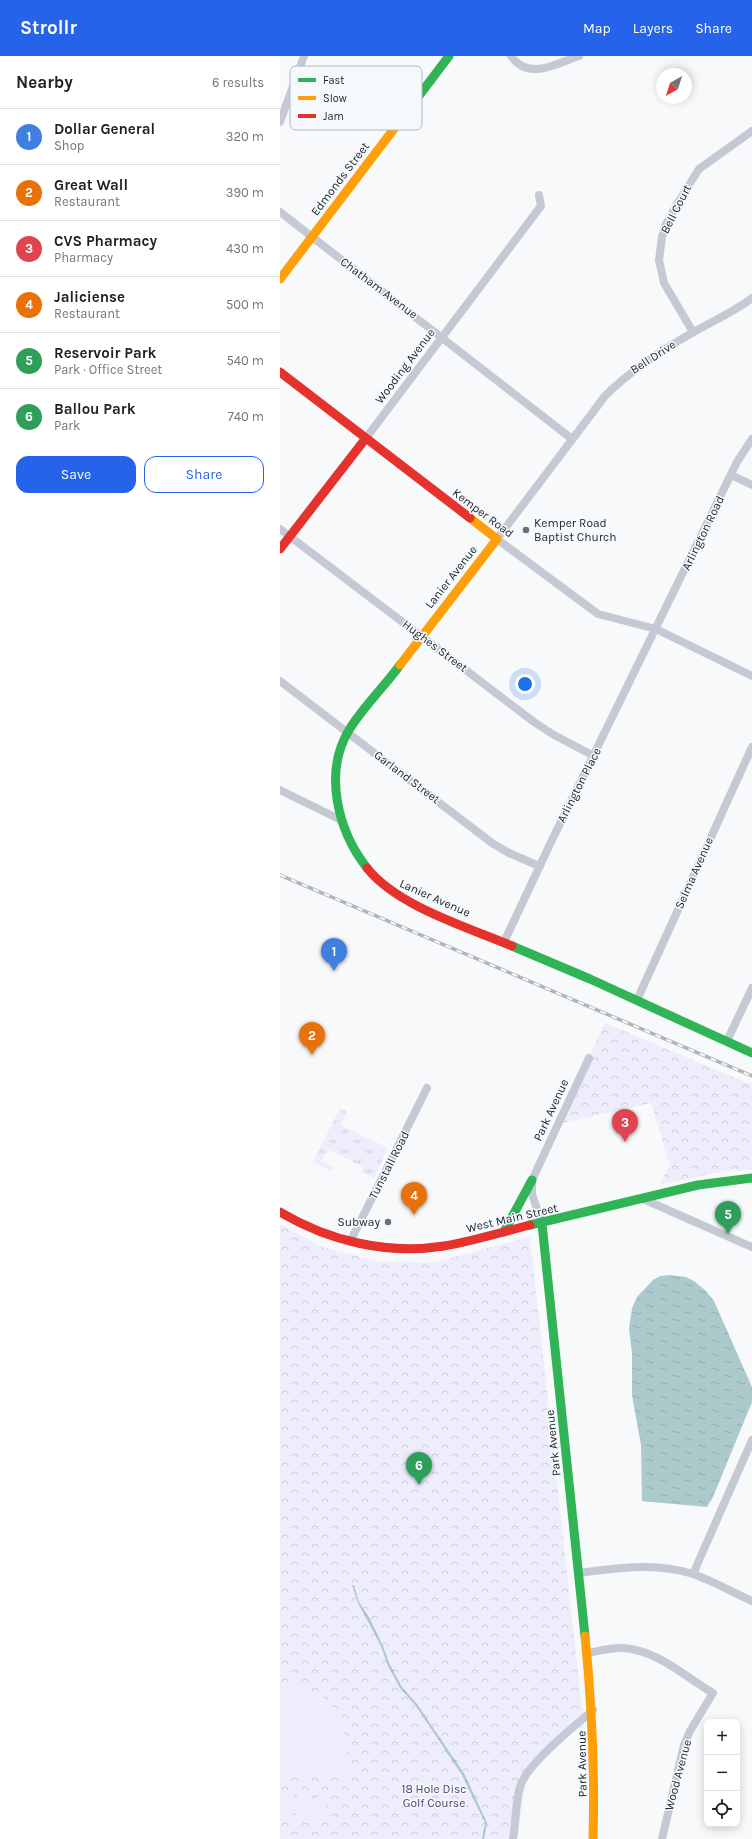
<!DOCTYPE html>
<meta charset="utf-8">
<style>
:root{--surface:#fff;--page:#f2f2f2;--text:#202124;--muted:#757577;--line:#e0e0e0;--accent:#2563eb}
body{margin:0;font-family:Karla,sans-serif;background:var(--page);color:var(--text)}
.controls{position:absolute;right:12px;bottom:12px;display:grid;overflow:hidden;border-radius:8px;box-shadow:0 2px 10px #0003}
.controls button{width:36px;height:36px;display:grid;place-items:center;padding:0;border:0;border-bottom:1px solid var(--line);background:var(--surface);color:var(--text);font:20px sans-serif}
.compass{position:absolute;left:376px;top:12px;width:36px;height:36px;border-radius:50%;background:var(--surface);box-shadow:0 2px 10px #0003;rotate:219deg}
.you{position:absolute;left:245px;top:628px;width:14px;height:14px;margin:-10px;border:3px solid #fff;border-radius:50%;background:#1a73e8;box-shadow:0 0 0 6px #1a73e833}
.badge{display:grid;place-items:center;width:26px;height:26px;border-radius:50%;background:var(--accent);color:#fff;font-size:13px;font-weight:700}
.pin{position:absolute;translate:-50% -33px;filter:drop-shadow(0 1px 2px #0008)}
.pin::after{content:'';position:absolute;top:21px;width:14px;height:12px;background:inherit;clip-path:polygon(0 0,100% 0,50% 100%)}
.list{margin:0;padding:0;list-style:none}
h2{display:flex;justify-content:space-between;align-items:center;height:52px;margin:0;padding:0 16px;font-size:17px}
h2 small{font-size:13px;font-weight:400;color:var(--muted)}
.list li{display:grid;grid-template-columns:26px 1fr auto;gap:12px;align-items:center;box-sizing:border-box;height:56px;padding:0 16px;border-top:1px solid var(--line)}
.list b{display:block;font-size:15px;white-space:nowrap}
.list p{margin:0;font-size:13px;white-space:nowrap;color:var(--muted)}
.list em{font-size:13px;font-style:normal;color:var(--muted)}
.actions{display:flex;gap:8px;padding:12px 16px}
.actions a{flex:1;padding:9px 0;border:1px solid var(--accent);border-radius:12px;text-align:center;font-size:14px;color:var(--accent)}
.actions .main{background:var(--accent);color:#fff}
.icon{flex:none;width:22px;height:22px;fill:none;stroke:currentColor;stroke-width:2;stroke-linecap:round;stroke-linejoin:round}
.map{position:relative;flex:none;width:472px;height:1783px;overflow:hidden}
header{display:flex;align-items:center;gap:24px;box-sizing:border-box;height:56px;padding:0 20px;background:var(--accent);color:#fff}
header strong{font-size:19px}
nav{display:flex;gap:22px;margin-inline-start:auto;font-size:14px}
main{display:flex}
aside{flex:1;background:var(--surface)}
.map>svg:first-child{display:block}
</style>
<header>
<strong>Strollr</strong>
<nav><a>Map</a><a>Layers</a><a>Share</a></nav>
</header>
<main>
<aside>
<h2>Nearby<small>6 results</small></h2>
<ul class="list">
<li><span class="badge" style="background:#3f7fe0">1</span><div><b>Dollar General</b><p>Shop</p></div><em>320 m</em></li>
<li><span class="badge" style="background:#e8710a">2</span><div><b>Great Wall</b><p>Restaurant</p></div><em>390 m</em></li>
<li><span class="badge" style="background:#e0444e">3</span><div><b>CVS Pharmacy</b><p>Pharmacy</p></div><em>430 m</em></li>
<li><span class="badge" style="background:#e8710a">4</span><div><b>Jaliciense</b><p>Restaurant</p></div><em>500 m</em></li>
<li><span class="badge" style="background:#2e9e5b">5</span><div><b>Reservoir Park</b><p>Park · Office Street</p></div><em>540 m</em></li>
<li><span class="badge" style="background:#2e9e5b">6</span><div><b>Ballou Park</b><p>Park</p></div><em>740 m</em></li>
</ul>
<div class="actions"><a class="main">Save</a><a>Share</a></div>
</aside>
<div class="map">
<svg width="472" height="1783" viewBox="0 0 472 1783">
<defs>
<pattern id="grass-tufts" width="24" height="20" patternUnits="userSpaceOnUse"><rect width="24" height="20" fill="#eeedfc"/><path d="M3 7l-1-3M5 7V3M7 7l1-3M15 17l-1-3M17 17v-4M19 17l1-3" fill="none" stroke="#cccbd8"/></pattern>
<pattern id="forest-crowns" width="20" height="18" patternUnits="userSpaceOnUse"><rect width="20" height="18" fill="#eeedfc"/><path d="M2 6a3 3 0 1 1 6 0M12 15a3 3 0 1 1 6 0" fill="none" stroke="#cccbd8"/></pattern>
<pattern id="water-ripples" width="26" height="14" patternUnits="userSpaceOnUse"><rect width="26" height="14" fill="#acc9cb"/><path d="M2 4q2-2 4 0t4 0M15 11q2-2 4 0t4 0" fill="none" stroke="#94adaf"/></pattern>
</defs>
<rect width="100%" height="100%" fill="#f7f9fb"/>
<path fill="url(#grass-tufts)" d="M60 1052 67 1056 61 1069 108 1092 94 1122 81 1116 83 1111 49 1094 41 1105 53 1111 51 1115 33 1106Z"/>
<path fill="url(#forest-crowns)" d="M325 967 472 1029V1114L445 1115 379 1129 390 1110 371 1047 278 1068Z
M0 1168 42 1191 97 1205 151 1207 250 1181 304 1671 296 1673 252 1716 246 1725 237 1783H0Z"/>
<path fill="#eeedfc" d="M0 1628C60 1632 67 1667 68 1719L0 1717Z
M1 1740H14L12 1766H0Z
M17 1741H30L29 1767 16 1766Z
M33 1741 46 1742 45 1767H32Z"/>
<path fill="url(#water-ripples)" d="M390 1219 406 1221 414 1225 426 1235 434 1245 472 1331V1346L433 1441 427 1451 362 1445 361 1389 352 1339V1297L349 1273 352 1252 357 1241 373 1224 380 1220Z
M72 1529H74L79 1546 90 1563 103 1590 109 1607 122 1631 137 1648 185 1719 207 1767 204 1783H202L205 1767 182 1719 136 1650 120 1632 107 1608 101 1590 78 1547Z"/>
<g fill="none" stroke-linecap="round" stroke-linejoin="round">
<path stroke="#c5c9d3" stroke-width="8" d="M231 0C249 25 275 8 299 0
M0 66 24 0
M0 156 292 383
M472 242C453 257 432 265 412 277 380 295 351 314 325 340L217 483 318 558 376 573 472 620
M413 276 384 227 379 204 382 181 385 170 399 145 419 113 472 75
M86 382 261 150 259 139
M451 419 472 429
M0 473 254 666 274 679 314 700
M0 625 212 787 229 797 259 810
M0 734 61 764
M224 886 272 784 457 406 472 383
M357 944 472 691
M447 985 472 932
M363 1143 472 1191
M262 1168 252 1138V1124L309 1002
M70 1186 147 1032
M299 1517C337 1512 375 1506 413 1518 433 1525 452 1536 472 1545
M413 1518 472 1384
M307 1597C319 1595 332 1591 344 1592 379 1595 405 1621 433 1637L410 1675 404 1689 382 1783
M233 1783C236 1766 235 1748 240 1731 247 1707 293 1672 313 1654"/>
<path stroke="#30b455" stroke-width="9" d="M132 49 169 0
M87 812C58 775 43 717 69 674 83 651 104 631 120 609
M232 890 310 923 472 997
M262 1168 305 1580
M250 1169 418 1129 472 1122
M224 1176 252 1124"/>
<path stroke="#ff9f0a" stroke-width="9" d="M0 223 132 49
M120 609 217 483 190 462
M305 1580C312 1649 315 1714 313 1783"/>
<path stroke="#e5322d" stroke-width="9" d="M0 316 190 462
M0 493 86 382
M87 812C117 850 187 871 232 890
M0 1156C49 1185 107 1199 164 1190 193 1185 222 1176 250 1169"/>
<g stroke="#b0b4ba" stroke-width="3.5">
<path id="rail" d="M0 819 472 1020"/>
</g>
<use href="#rail" stroke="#f5f9fd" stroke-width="2" stroke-dasharray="6" stroke-linecap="butt"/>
</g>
<g fill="#6b7176" stroke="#f5f9fd" stroke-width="1.5">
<circle cx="246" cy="474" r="4"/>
<circle cx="108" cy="1166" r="4"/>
</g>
<g text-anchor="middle" stroke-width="3" stroke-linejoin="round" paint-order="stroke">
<g font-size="12" fill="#20282e" stroke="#f5f9fd">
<text transform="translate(60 123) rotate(-53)" y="4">Edmonds Street</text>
<text transform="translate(396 153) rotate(-63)" y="4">Bell Court</text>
<text transform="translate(99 232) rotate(37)" y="4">Chatham Avenue</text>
<text transform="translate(373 301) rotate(-33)" y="4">Bell Drive</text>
<text transform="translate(125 310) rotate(-53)" y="4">Wooding Avenue</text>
<text transform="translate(203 457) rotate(37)" y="4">Kemper Road</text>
<text transform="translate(423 477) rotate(-64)" y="4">Arlington Road</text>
<text transform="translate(171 521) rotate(-52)" y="4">Lanier Avenue</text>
<text transform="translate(155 590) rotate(37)" y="4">Hughes Street</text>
<text transform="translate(127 721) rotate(37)" y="4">Garland Street</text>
<text transform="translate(299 729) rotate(-63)" y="4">Arlington Place</text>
<text transform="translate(414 817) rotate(-66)" y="4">Selma Avenue</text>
<text transform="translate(155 842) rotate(24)" y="4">Lanier Avenue</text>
<text transform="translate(271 1054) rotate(-65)" y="4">Park Avenue</text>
<text transform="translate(109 1109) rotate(-63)" y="4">Tunstall Road</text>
<text transform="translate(232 1162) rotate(-13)" y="4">West Main Street</text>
<text transform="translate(273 1387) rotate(-96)" y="4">Park Avenue</text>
<text transform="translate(302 1708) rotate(-91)" y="4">Park Avenue</text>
<text transform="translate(398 1719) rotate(-75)" y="4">Wood Avenue</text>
</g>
<g font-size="12" fill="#20282e" stroke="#f5f9fd" text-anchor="start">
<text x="254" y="471">Kemper Road<tspan x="254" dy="14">Baptist Church</tspan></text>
<text x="100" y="1170" text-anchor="end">Subway</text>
</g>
<g font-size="12" fill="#4b426f" stroke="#f5f9fd">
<text x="154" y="1737">18 Hole Disc<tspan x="154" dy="14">Golf Course</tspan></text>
</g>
</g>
<rect x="10" y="10" width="132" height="64" rx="6" fill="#f5f9fd" stroke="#b5babf" stroke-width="1"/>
<rect x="18" y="22" width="18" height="4" fill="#30b455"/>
<rect x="18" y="40" width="18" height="4" fill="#ff9f0a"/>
<rect x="18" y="58" width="18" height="4" fill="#e5322d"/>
<g font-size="11" fill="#20282e">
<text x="43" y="28">Fast</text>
<text x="43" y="46">Slow</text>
<text x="43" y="64">Jam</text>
</g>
</svg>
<div class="controls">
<button>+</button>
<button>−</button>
<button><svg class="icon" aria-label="locate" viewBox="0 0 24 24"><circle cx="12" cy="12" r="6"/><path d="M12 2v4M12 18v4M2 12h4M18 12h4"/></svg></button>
</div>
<svg class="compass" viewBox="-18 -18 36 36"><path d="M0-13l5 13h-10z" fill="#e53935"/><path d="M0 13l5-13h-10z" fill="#757577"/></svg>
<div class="you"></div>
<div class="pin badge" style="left:54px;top:915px;background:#3f7fe0">1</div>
<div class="pin badge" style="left:32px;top:999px;background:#e8710a">2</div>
<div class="pin badge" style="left:345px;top:1086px;background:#e0444e">3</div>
<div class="pin badge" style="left:134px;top:1159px;background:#e8710a">4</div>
<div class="pin badge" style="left:448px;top:1178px;background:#2e9e5b">5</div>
<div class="pin badge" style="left:139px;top:1429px;background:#2e9e5b">6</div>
</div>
</main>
